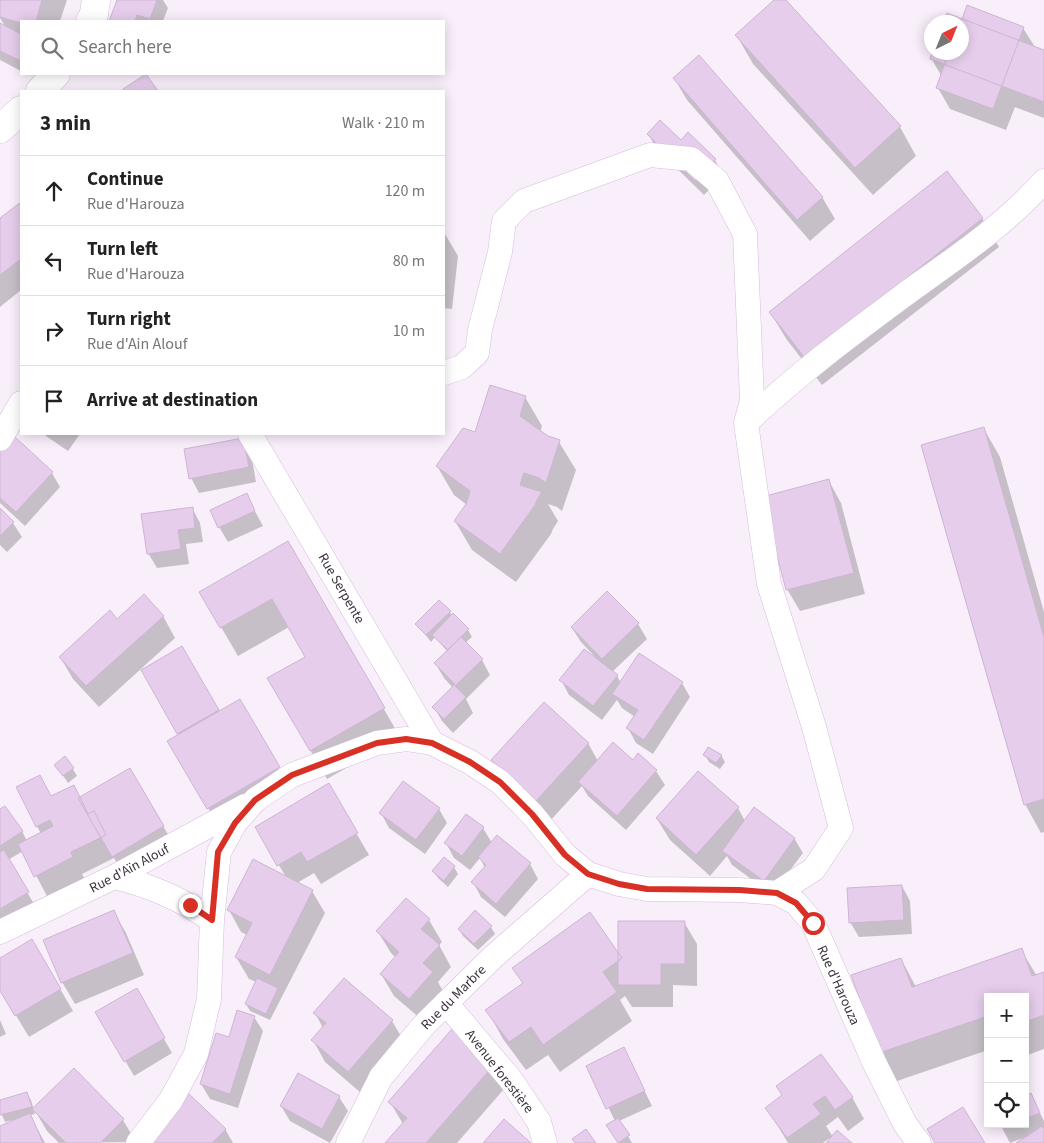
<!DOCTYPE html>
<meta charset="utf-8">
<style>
:root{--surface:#fff;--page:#f6f6f6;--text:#222;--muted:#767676;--line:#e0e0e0}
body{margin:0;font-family:"Source Sans 3",sans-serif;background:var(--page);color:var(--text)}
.controls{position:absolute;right:15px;bottom:15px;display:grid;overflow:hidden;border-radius:0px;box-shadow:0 2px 12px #0003}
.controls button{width:45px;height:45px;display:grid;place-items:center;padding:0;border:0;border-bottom:1px solid var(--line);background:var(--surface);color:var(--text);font:25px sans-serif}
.compass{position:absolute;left:924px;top:15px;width:45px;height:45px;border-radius:50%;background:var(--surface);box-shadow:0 2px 12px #0003;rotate:43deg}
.stop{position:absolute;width:15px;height:15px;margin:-11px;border:4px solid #d93025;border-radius:50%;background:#fff}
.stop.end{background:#d93025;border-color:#fff;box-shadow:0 1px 5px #0008}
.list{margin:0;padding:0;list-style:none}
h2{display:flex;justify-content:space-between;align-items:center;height:65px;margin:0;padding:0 20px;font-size:21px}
h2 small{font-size:16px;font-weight:400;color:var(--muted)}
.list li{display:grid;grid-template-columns:32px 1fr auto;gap:15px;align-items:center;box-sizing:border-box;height:70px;padding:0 20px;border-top:1px solid var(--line)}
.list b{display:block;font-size:19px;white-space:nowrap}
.list p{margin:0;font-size:16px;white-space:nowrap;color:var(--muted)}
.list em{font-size:16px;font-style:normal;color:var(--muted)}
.icon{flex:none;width:28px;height:28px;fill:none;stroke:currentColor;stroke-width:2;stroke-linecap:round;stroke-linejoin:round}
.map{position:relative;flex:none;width:1044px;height:1143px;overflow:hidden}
.search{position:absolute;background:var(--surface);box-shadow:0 2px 12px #0003;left:20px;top:20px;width:425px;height:55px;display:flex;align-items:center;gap:12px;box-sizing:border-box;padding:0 18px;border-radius:0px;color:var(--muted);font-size:19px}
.panel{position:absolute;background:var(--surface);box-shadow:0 2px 12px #0003;left:20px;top:90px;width:425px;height:345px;border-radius:0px}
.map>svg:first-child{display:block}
</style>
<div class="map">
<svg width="1044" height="1143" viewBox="0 0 1044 1143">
<rect width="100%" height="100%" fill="#f9effb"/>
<path fill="#0003" d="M0 0H67L60 21H21V71L0 60V25L5 26 0 18Z
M118 0H163L168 8 163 21H111Z
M776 0H784L900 127 916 156 873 195 753 64 737 36Z
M948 15 963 21 1023 28 1035 47 1044 51V118L1015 107 1006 130 950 109 938 88 942 77 931 58 962 52V22H945Z
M674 78 822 197 835 219 810 241 687 100Z
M648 134 681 142 688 134 715 160 723 175 704 195 657 149Z
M21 203V290L0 307V219Z
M982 218 999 247 822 385 787 340 770 312Z
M444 233 445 234 458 256 452 309 444 308Z
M525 397 542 426 540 432 548 438 559 442 576 470 562 511 557 507 548 504 558 521 553 529 551 534 516 582 472 550 455 521 467 505 454 495 437 466 476 433Z
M984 429 1000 457 1044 612V832L1041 833 1025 804Z
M43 434H80L68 451Z
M242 440 251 454 256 482 199 493 191 478Z
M0 453 52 473 60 487 25 526 0 503Z
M829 481 841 503 865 594 800 611 787 589Z
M246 495 263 526 228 542 219 527Z
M192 508 200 523 203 542 186 544 189 564 157 568 148 553Z
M0 509 13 523 22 537 7 552 0 545Z
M288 543 400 737 327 779 269 679 307 657 289 627 238 656 201 593Z
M607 593 638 624 647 639 612 672 617 676 621 683H682L690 697 653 754 636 743 628 728 635 717 622 708 617 700 602 720 569 695 561 680 595 657 581 642 572 628Z
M450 612 452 616 453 615 468 630 472 637 465 643 482 660 490 675 466 699 473 713 453 733 442 721 434 707 453 688 444 678 435 663 447 651 435 637 431 642 417 624Z
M163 616 175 638 99 707 73 679 60 657 117 620Z
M182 648 219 712 239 701 291 790 221 830 169 741 179 735 142 671Z
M588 743 598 761H633L656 771 665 785 626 830 588 796 582 786 549 822 505 782 492 760Z
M705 755H721L725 762 720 769 709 762Z
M56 765 73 769 77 776 68 783Z
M130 770 176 848 125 878 114 858 82 874 85 880 48 898 23 851 8 860 40 914 0 938V811L22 831 27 841 41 834 18 788 52 797 80 798Z
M328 785 369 855 321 884 314 873 297 883 312 891 325 913 270 1020 250 1011 246 1004 256 982 249 979 236 957 247 935 241 932 229 910 286 877 256 827Z
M738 808 745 821 794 838 803 853 772 894 732 865 727 856 710 876 670 840 657 819Z
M439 809 447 823 425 854 389 828 381 813Z
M483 828 492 843 530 864 538 879 505 917 481 897 473 882 485 868 480 858 470 870 454 858 446 843Z
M445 859 454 867 458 874 448 887 438 878 434 872Z
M902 886 910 901 912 934 859 937 850 922Z
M114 912 126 933 144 975 75 1004 62 982Z
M429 920 442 942 439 945 451 967 438 982 445 995 422 1020 394 996 381 974 396 958 391 953 378 932Z
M684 922 697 944V986L673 985V1007H632L625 996 620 1000 632 1021 560 1072 548 1055 526 1070 503 1039 487 1010 523 984 514 968 619 955Z
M491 927 495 934 478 950 463 936 459 929Z
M32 941 73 1011 29 1037 0 989V959Z
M1021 950 1037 976 1044 973V1049L1025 1056V997H988V1050L897 1081 880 1053 901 959 916 987Z
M136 990 172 1053 134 1076 97 1012Z
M315 1013 392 1021 405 1043 361 1093 325 1062 313 1040 323 1028Z
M254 1017 263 1031 238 1108 210 1099 201 1084 229 1038Z
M0 1020 6 1034 0 1037Z
M452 1031 505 1088 457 1143H387L403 1124 390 1102Z
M624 1049 652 1106 619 1121 632 1143H619L612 1132 615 1121 588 1066Z
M778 1086 852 1097 864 1119 848 1131 838 1117 826 1126 833 1137 850 1143H827L831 1137 823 1143H788L767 1108 783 1096Z
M27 1094 31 1100 35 1114 30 1115 45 1143H0V1128L17 1120V1119L5 1122 0 1110V1101Z
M1031 1095 1044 1121V1143H1018L1026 1137 1010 1143 1000 1124H1025V1097Z
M339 1097 348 1111 330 1143 290 1121 281 1106Z
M34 1109 123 1120 136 1142 59 1143 47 1131Z
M225 1129 233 1143H143Z"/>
<path fill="#e5cdeb" stroke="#cdb5d3" d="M0 0H42L36 21H21V23L0 17Z
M117 0H157L150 19 137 15 135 21H109Z
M774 0H786L901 126 855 168 735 35Z
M967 5 1024 27 993 109 936 88 949 52H962L961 22Z
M947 13 1044 50V102L930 59 932 52H962V22H943Z
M0 23 21 34V61L0 51Z
M699 55 823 197 797 220 673 78Z
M146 74 158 91H125L123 89Z
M660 120 681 140 688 132 716 159 695 181 647 134Z
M947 171 983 218 805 358 769 312Z
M21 202V259L0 275V218Z
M490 385 526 396 520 416 548 436 560 440 546 483 539 478 524 473 520 485 542 492 537 500 535 505 500 554 454 521 466 504 470 491 436 466 463 428 475 432Z
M984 427 1044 637V799L1024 805 921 445Z
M14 436 53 472 16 512 0 498V452Z
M243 438 249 467 189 479 184 449Z
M829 479 854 573 786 590 762 497Z
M247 493 255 511 218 528 210 510Z
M193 507 195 528 178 530 181 549 147 554 141 514Z
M0 508 14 522 0 536Z
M288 541 385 708 310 751 267 678 305 657 272 599 220 628 199 592Z
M607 591 639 623 602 659 571 627Z
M144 594 164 616 86 686 59 657 110 610 117 619Z
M439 600 451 611 426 635 415 624Z
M453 613 469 629 448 650 432 635Z
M461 637 483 659 455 686 466 697 444 719 432 707 455 684 434 663Z
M182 646 219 710 177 734 141 670Z
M584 649 618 675 593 706 559 680Z
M639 653 683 682 644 740 626 728 638 710 612 694Z
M240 699 280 767 207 809 167 741Z
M544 702 589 743 536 801 491 760Z
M613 742 633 760 638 753 657 770 617 816 578 782Z
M708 747 722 755 716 763 703 755Z
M65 756 74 768 63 776 54 765Z
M130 768 164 826 112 857 78 798Z
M698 771 739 807 696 855 656 818Z
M40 775 51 796 74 785 88 814 94 811 106 835 71 852 73 857 34 877 18 844 53 826 50 820 36 827 16 787Z
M403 781 440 808 416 840 379 813Z
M329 783 358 833 307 862 301 852 277 866 255 827Z
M5 806 23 831 0 846V809Z
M754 807 795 838 764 881 722 851Z
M466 814 484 827 462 856 444 843Z
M497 835 531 863 496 904 471 882 486 865 478 857Z
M4 850 29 892 0 909V852Z
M444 857 455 866 444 881 432 871Z
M253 859 313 890 270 975 235 957 252 923 227 910Z
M902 885 904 920 849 923 847 888Z
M406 898 430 919 421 929 440 945 423 963 433 972 409 999 380 974 399 952 376 931Z
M114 910 133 953 61 983 43 940Z
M475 910 492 926 474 944 458 929Z
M590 912 622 958 603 972 617 992 543 1045 531 1027 509 1042 485 1010 523 983 512 968Z
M618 921H685V964H661V985H618Z
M32 939 61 989 15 1016 0 991V958Z
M1022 948 1032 976 1044 972V1015L1025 1022V997H988V1016L879 1053 851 975 901 958 912 987Z
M257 978 278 988 266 1014 245 1004Z
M344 978 393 1020 348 1072 311 1040 326 1023 313 1013Z
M137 988 165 1038 124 1062 95 1012Z
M237 1010 255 1016 230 1094 200 1084 216 1033 229 1037Z
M452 1029 493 1066 426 1143H385L407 1118 388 1102Z
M624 1047 645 1091 606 1109 586 1066Z
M821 1054 853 1097 835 1110 825 1096 813 1104 821 1114 787 1138 765 1108 782 1095 776 1086Z
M74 1068 124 1119 100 1143H66L32 1109Z
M298 1073 340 1096 322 1129 280 1106Z
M27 1092 32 1107 0 1115V1100Z
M188 1093 226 1129 212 1143H141Z
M1031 1093 1040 1113 1025 1119V1096Z
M963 1107 985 1143H935L927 1129Z
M30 1113 43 1143H0V1126Z
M618 1118 630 1135 618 1143 606 1125Z
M504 1119 531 1143H483Z
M1042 1126 1044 1129V1143H1016Z
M586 1129 596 1143H575L572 1139Z
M837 1130 852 1143H826Z"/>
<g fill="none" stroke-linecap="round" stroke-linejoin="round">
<g stroke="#d5bddb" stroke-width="25">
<path id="minor" d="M444 373 462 367 477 353 480 330 500 252 504 221 524 201 650 155 691 159 717 181 745 234 752 400 746 423
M250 434 432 743
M0 439 21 403
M114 877C150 885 181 899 212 920
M777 893 814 869 841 828 814 727 769 584 746 423C798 373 857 330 915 287 960 255 1008 222 1044 181
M0 932 114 877 245 806
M446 1003 511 1080 539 1122 545 1143
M138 1143 171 1100 196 1054 209 999 212 920 219 852 235 823 255 800 292 775 377 743 406 739 432 743 470 762 500 782 532 814 565 855 588 874 619 884 647 889 740 890 777 893 796 903 813 923 874 1062 905 1124 919 1143
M348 1143 381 1077 424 1025 493 957 588 874"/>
</g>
<g stroke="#d5bddb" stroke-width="29">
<path id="tertiary" d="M90 21 94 14 96 0
M40 91 56 74
M0 129 21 110"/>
</g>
<use href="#minor" stroke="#fff" stroke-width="24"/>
<use href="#tertiary" stroke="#fff" stroke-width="28"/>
</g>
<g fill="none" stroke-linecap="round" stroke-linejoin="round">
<path stroke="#d93025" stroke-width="6" d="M190 905 212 920 218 852 235 823 255 800 292 775 377 743 406 739 432 743 470 762 500 782 532 814 565 855 588 874 619 884 647 889 740 890 777 893 796 903 813 923"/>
</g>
<g text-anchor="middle" stroke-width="4" stroke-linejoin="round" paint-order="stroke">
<g font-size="14" fill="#3b313d" stroke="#fff">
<text transform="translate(342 588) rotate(60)" y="5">Rue Serpente</text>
<text transform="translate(129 868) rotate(-28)" y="5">Rue d'Aïn Alouf</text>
<text transform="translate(839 985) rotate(66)" y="5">Rue d'Harouza</text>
<text transform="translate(453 997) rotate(-45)" y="5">Rue du Marbre</text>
<text transform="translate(500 1071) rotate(52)" y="5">Avenue forestière</text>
</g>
</g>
</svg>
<div class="controls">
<button>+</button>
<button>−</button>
<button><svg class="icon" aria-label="locate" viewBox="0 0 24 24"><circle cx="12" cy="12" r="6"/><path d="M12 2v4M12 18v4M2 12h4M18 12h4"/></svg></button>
</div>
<svg class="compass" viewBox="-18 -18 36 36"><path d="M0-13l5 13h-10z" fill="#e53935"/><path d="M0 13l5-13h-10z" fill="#767676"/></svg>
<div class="stop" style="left:813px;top:923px"></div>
<div class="stop end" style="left:190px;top:905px"></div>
<div class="search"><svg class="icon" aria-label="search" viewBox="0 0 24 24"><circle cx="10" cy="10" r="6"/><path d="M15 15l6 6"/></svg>Search here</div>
<section class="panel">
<h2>3 min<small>Walk · 210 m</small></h2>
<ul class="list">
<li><svg class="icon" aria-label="ahead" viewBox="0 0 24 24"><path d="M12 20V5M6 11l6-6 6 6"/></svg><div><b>Continue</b><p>Rue d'Harouza</p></div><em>120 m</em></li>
<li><svg class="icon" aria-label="left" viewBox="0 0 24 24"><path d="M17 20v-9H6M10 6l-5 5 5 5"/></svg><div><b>Turn left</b><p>Rue d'Harouza</p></div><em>80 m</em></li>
<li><svg class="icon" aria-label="right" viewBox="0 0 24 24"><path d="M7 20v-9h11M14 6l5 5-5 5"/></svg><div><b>Turn right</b><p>Rue d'Ain Alouf</p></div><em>10 m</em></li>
<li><svg class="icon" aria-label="arrive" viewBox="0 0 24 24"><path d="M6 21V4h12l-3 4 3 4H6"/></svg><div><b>Arrive at destination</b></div></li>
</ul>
</section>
</div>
